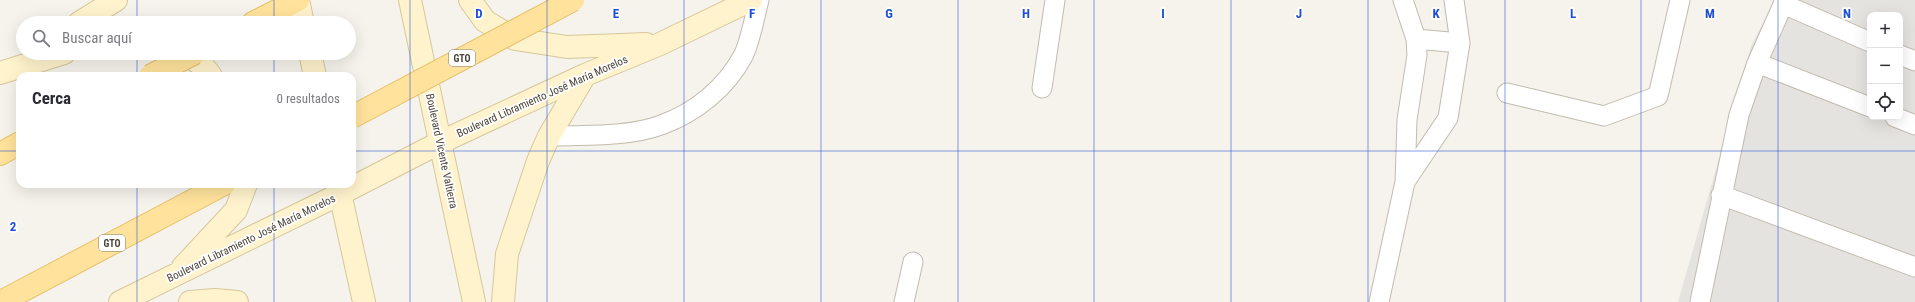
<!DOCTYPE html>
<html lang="es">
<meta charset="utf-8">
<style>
:root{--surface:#fff;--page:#f2f2f3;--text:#2b2b33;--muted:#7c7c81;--line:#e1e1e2}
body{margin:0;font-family:"Roboto Condensed",sans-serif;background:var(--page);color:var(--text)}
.controls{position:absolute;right:12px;top:12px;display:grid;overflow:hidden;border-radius:8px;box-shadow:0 4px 16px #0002}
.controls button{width:36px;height:36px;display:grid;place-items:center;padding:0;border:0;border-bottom:1px solid var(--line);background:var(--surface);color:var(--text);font:20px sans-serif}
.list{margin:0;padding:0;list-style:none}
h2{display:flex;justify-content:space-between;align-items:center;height:52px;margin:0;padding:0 16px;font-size:17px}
h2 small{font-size:13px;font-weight:400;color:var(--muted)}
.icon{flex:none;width:22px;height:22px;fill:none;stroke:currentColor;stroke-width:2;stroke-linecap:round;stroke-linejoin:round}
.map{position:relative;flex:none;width:1915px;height:302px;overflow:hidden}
.search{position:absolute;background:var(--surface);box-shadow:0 4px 16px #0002;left:16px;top:16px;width:340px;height:44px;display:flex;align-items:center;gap:10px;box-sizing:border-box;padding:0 14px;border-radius:22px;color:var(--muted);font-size:15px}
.panel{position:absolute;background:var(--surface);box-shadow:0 4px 16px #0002;left:16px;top:72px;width:340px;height:116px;border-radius:12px}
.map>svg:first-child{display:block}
</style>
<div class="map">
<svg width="1915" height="302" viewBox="0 0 1915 302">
<rect width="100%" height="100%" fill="#f6f3ec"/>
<path fill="#e5e3e0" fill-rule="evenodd" d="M1775 0H1915V302H1678L1751 46ZM1870 15H1900V117H1870Z"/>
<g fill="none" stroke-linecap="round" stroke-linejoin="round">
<g stroke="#c2bbae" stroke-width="21">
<path id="lane" d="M1783 4 1870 42
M1416 39 1460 43
M1900 55 1915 61
M1757 63 1870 107
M1042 88 1055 0
M1507 93 1604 116 1658 96 1680 0
M1895 117 1915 125
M549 136C583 135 630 137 661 125 695 113 726 88 743 56 750 43 755 15 759 0
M1405 182 1448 118 1460 43 1454 0
M1721 195 1915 267
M904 302 913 262
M1379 302 1405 182 1407 120 1417 55 1416 39 1403 0
M1700 302 1739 115 1757 63 1785 0"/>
</g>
<g stroke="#d6c79b" stroke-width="24">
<path id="secondary" d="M298 0 303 23
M410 0 474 302
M470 0 485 21 515 39 567 47 646 44
M79 23 116 0
M185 53 204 67 211 76
M310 53 315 76
M0 73 64 53
M338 184 364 302
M183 267 236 210 246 184
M120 302 340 194 441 142 585 75 660 44 751 0
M190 302 215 300 237 302
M503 302 507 254 538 161 549 136 585 75"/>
</g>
<g stroke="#e6c16a" stroke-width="24">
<path id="primary" d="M253 23 298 0
M0 154 20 143
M1 302 224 184"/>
</g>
<use href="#lane" stroke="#fff" stroke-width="19"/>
<use href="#secondary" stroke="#fff3cd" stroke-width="22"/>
<use href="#primary" stroke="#ffe39c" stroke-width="22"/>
<g stroke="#e6c16a" stroke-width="24" stroke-linecap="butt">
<path id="primary-bridge" d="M150 76 195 53
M352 117 573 0"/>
</g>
<use href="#primary-bridge" stroke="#ffe39c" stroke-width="22"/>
</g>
<path fill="none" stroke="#1d4ed8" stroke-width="1" stroke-opacity="0.55" d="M137 0V23M274 0V23M410 0V302M547 0V302M684 0V302M821 0V302M958 0V302M1094 0V302M1231 0V302M1368 0V302M1505 0V302M1641 0V302M1778 0V302M137 53V76M274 53V76M0 151H20M352 151H1915M137 184V302M274 184V302"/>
<g text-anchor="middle" stroke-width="3.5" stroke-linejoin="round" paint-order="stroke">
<g fill="#fff" stroke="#817c74" stroke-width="1">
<rect x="449" y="50" width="26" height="16" rx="3"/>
<rect x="99" y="235" width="26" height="16" rx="3"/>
</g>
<g font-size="10" font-weight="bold" fill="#4b4439">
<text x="462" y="62">GTO</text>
<text x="112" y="247">GTO</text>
</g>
<g font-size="11" fill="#4b4439" stroke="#fff">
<text transform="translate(542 96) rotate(-24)" y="4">Boulevard Libramiento José María Morelos</text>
<text transform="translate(442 151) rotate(78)" y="4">Boulevard Vicente Valtierra</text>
<text transform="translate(251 238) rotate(-26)" y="4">Boulevard Libramiento José María Morelos</text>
</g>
</g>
<g font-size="13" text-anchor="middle" font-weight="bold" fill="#1d4ed8" stroke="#fff" stroke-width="3.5" stroke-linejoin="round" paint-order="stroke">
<text x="479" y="18">D</text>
<text x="616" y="18">E</text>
<text x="752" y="18">F</text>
<text x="889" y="18">G</text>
<text x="1026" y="18">H</text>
<text x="1163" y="18">I</text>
<text x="1299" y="18">J</text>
<text x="1436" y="18">K</text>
<text x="1573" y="18">L</text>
<text x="1710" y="18">M</text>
<text x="1847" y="18">N</text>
<text x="13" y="231">2</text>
</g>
</svg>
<div class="controls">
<button>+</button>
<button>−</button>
<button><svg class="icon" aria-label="locate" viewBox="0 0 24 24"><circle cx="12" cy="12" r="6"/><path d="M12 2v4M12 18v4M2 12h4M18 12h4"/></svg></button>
</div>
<div class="search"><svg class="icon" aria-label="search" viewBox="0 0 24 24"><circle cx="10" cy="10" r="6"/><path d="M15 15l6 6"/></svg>Buscar aquí</div>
<section class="panel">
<h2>Cerca<small>0 resultados</small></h2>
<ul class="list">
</ul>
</section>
</div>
